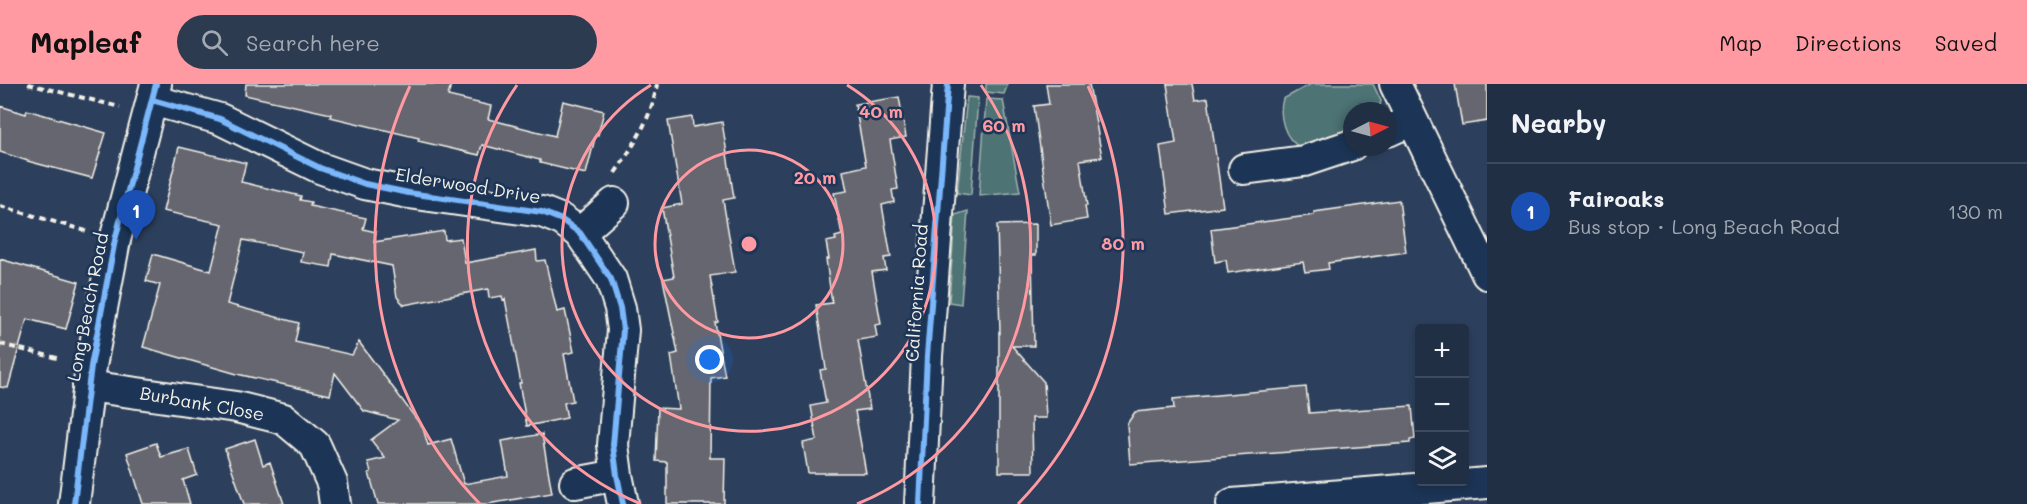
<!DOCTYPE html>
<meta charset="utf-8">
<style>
:root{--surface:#212f45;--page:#2d3b50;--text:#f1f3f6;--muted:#a2a9b3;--line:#3e4a5e;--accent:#ff9aa2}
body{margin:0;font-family:Mali,sans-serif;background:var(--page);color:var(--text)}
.controls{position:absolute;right:18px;bottom:18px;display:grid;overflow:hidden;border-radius:6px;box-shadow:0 3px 9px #0003}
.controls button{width:54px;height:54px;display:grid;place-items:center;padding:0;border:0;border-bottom:2px solid var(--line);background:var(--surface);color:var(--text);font:30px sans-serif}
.compass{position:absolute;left:1343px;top:18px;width:54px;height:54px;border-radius:50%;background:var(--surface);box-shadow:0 3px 9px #0003;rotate:84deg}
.you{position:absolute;left:710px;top:276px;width:21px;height:21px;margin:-15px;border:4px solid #fff;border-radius:50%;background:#1a73e8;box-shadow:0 0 0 9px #1a73e833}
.badge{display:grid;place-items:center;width:39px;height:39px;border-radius:50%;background:var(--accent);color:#fff;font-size:20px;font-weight:700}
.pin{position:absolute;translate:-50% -50px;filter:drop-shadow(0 2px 3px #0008)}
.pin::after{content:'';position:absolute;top:32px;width:21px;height:18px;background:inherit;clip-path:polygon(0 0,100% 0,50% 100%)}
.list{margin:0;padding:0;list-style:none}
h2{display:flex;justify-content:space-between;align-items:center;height:78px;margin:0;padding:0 24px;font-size:26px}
h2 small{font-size:20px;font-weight:400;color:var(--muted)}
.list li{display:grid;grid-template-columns:39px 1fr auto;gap:18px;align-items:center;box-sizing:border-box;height:96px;padding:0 24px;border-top:2px solid var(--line)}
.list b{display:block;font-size:22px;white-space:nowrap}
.list p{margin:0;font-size:20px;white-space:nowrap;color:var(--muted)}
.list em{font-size:20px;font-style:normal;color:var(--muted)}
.icon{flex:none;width:33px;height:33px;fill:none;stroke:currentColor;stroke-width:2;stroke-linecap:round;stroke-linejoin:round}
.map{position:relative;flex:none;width:1487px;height:420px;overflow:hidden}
header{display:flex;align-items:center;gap:36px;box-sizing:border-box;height:84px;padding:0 30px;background:var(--accent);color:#111}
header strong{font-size:28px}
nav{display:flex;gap:33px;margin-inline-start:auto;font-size:21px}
.search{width:420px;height:54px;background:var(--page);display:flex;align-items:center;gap:15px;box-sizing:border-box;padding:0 21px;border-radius:33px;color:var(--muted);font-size:22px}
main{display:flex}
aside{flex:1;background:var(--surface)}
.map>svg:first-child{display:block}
</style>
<header>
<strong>Mapleaf</strong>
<div class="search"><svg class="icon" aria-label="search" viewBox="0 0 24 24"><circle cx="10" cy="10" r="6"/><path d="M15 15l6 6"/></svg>Search here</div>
<nav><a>Map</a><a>Directions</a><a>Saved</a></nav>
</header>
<main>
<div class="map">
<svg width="1487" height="420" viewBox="0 0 1487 420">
<rect width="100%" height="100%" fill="#2c3f5c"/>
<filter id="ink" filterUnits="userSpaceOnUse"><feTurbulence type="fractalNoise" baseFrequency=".0167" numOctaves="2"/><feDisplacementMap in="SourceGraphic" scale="12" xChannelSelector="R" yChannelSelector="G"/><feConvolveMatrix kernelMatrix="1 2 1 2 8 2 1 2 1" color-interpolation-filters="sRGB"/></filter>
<g filter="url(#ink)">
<path fill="#4d7375" stroke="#a0b2ae" stroke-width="1.5" d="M986 0H1008L1004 10 986 8Z
M1311 0H1373L1381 17 1379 27H1352V51L1300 63C1284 55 1278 31 1283 15Z
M967 13 978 14 971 111 957 109Z
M986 15 1003 16 1020 108 979 112Z
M968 127 961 220 949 218 955 131Z"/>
<path fill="#666670" stroke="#f4f1e8" stroke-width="1.5" d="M246 0H451L448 12 491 22 488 35 555 52 563 17 604 27 598 51 596 50 586 90 540 79V76L482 61 479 71 418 57 419 54 330 33 331 30 245 11Z
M1046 0H1089L1102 73 1080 76 1087 122H1085L1087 135 1051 141 1034 22 1049 20Z
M1167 0H1192L1195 16 1208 14 1223 123 1169 130 1160 62 1176 59Z
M1455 0H1487V37L1462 41Z
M899 13 906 53 890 56 898 105 892 106 894 118 882 121 891 173 884 174 886 186 872 188 881 240 875 241 877 253 858 256 870 325 855 327 866 389H808L803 359 817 356 811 322 826 319 820 286 826 285 816 221 832 219 826 175H829L826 158 836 156 835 153 842 151 834 109 847 107 843 87 866 82 855 20Z
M0 22 26 30 27 26 106 49 92 94 31 78 0 68Z
M692 33 693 43 722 38 734 114 723 116 735 188 710 192 718 238 715 239 725 292 711 294 710 374H725L724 420H667V378L656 377 658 324 679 325 671 271 678 269 663 195 674 193 662 124 682 120 668 37Z
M179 63 246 79 241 98 301 112 300 116 311 118 310 122 366 134 363 145 376 148 374 158 444 147 445 156 461 154 465 179 536 166 537 177 545 176 557 228 565 226 574 268 564 270 573 317 564 319 567 334 527 342 519 299H521L505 215 503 216 502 212 489 214 488 205 404 221 397 213 392 182 333 170 331 183 301 178 303 168 243 156 227 220 299 239 295 258 352 271 359 258 423 344 428 361 451 355 464 400 508 392 502 357 542 350 552 409 487 420H378L369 389 371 388 368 378 385 374 371 356 398 336 364 327 335 289 330 311 237 290 143 263 160 201 146 197 153 170 211 187 223 140 163 127Z
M1399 116 1406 168 1328 179 1329 185 1305 188 1303 178 1228 189 1226 176 1215 178 1211 145 1314 131V128Z
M1036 140V171H1032L1034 262H1012L1044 298 1046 334H1032L1033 388H999V248L1000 249 997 141Z
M0 175 79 198 66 245 27 235 8 304 0 303Z
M1306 303 1309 329 1412 322 1415 355 1410 356V359L1130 380 1127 340 1135 328 1174 324 1173 315Z
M255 355 263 381 270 378 284 420H244L225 365Z
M156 359 161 373 189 365 197 391 183 396 190 420H143L127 369Z"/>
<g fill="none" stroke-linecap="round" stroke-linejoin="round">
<g stroke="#f4f1e8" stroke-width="34">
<path id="minor" d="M1395 0 1487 190
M152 16 220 35 320 84 365 100 409 109 542 128 562 136 580 149 611 195 620 224 623 246 613 361 617 391 623 420
M1388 47 1412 36
M1244 85 1304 77 1352 61
M580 149 614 119
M88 302 236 323 284 335 315 361 332 399 335 420
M575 399 617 391
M74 420 91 282 115 156 156 0
M920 420 927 272 948 0
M1232 420 1487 399"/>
</g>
<path stroke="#f4f1e8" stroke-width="4" stroke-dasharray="6 4.5" stroke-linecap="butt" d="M28 0 120 23
M615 89C635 59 651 36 657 0
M0 122 86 147
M0 260 61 275"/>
<use href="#minor" stroke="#1d3557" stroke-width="30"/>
<g stroke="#1d3557" stroke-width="10">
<path id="cycleway" d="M152 16 220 35 320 84 365 100 409 109 542 128 562 136 580 149 611 195 620 224 623 246 613 361 617 391 623 420
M74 420 91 282 115 156 156 0
M920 420 927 272 948 0"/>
</g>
<use href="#cycleway" stroke="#7ab7fb" stroke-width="6"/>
</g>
</g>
<g fill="none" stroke="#ff9aa2" stroke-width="3">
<circle cx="749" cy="160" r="94"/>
<path d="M847 1A187 187 0 1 1 651 1"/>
<path d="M641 420A281 281 0 0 1 517 1M981 1A281 281 0 0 1 857 420"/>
<path d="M480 420A374 374 0 0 1 410 2M1088 2A374 374 0 0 1 1018 420"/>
</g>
<g text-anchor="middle" stroke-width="5" stroke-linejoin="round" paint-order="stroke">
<g font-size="18" fill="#f4f1e8" stroke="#1d3557">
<text transform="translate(468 102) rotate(9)" y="6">Elderwood Drive</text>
<text transform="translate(917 209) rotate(-86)" y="6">California Road</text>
<text transform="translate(88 223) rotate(-79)" y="6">Long Beach Road</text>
<text transform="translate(202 320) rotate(10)" y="6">Burbank Close</text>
</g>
</g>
<circle cx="749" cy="160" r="9" fill="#ff9aa2" stroke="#1d3557" stroke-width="3"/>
<g font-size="18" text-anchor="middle" font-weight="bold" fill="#ff9aa2" stroke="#1d3557" stroke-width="5" stroke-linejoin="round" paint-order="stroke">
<text x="881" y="34">40 m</text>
<text x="1004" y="48">60 m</text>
<text x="815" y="100">20 m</text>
<text x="1123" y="166">80 m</text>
</g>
</svg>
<div class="controls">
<button>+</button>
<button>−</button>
<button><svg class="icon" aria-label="layers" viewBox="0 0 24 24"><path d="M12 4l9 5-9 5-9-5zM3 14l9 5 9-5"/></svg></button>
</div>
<svg class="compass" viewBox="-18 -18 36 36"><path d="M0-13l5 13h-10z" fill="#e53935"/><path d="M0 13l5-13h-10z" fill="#a2a9b3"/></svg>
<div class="you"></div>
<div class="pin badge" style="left:136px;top:156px;background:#1a4fb4">1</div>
</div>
<aside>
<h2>Nearby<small></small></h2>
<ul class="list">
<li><span class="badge" style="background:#1a4fb4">1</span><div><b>Fairoaks</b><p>Bus stop · Long Beach Road</p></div><em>130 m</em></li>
</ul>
</aside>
</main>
